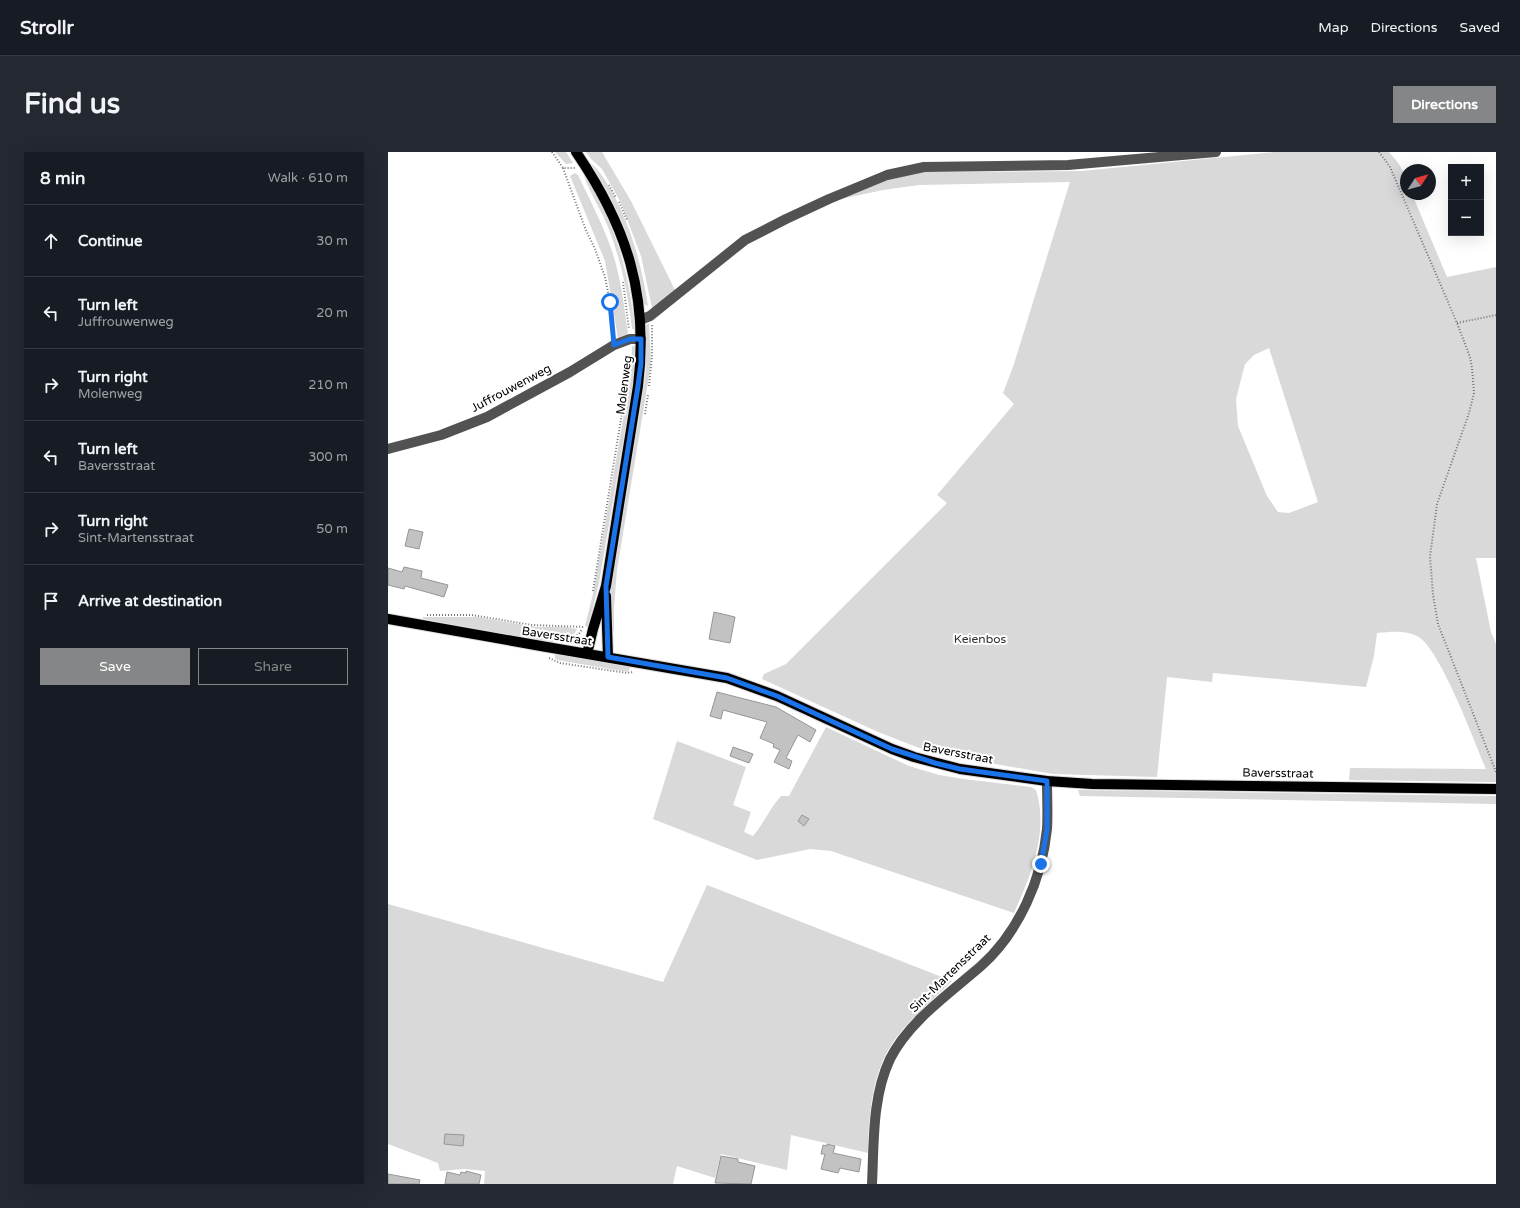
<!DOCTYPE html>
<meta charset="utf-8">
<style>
:root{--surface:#171b24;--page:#242831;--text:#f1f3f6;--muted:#9ea1a6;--line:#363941;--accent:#858687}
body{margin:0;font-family:"Varela Round",sans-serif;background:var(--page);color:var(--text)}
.controls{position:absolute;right:12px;top:12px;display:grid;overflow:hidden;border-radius:0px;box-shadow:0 4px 16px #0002}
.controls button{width:36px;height:36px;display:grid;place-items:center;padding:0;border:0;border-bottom:1px solid var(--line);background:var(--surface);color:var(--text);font:20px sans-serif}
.compass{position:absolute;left:1012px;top:12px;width:36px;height:36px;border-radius:50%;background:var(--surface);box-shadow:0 4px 16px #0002;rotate:54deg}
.stop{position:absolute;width:12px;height:12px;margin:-9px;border:3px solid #1a73e8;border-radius:50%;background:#fff}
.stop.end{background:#1a73e8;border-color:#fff;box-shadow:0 1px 4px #0008}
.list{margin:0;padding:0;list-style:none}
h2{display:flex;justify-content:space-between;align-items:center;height:52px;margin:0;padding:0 16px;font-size:17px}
h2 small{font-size:13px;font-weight:400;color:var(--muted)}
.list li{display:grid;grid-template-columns:26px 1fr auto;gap:12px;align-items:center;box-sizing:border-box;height:72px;padding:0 16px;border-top:1px solid var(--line)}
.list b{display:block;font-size:15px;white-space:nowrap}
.list p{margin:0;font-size:13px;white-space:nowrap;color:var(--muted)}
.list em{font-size:13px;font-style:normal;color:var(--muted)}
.actions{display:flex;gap:8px;padding:12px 16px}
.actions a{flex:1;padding:9px 0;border:1px solid var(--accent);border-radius:0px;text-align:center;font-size:14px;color:var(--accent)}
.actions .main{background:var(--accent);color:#fff}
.icon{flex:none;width:22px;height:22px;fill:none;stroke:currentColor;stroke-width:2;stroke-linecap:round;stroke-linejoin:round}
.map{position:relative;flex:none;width:1108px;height:1032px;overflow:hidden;border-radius:0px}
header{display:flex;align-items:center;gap:24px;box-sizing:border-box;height:56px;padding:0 20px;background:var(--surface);border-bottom:1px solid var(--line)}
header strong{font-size:19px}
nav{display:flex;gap:22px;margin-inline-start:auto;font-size:14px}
.intro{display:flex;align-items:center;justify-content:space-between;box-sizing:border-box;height:96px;padding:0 24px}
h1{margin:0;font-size:28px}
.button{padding:10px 18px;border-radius:0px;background:var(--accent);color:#fff;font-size:14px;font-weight:700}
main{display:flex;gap:24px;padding:0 24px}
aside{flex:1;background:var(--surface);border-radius:0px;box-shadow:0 4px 16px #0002}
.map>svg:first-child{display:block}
</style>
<header>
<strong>Strollr</strong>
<nav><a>Map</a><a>Directions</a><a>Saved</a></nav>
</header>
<div class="intro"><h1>Find us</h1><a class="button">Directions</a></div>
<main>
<aside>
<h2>8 min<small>Walk · 610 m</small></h2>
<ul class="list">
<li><svg class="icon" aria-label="ahead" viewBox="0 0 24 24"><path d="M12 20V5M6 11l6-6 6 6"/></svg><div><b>Continue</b></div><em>30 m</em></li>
<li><svg class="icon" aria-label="left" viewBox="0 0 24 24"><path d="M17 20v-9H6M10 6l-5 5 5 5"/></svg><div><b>Turn left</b><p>Juffrouwenweg</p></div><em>20 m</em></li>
<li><svg class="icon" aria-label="right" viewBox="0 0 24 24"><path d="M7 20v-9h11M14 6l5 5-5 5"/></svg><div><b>Turn right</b><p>Molenweg</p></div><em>210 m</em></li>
<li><svg class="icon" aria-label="left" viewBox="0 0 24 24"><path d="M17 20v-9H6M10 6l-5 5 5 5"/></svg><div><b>Turn left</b><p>Baversstraat</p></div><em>300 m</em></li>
<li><svg class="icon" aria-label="right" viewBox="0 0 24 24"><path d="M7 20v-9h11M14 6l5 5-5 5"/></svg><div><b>Turn right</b><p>Sint-Martensstraat</p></div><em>50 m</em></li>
<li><svg class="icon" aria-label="arrive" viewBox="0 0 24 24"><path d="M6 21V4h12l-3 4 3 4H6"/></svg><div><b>Arrive at destination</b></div></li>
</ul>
<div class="actions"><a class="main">Save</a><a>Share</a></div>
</aside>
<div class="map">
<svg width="1108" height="1032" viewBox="0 0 1108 1032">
<rect width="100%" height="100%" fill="#fff"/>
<path fill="#d9d9d9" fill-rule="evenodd" d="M167 0H178L185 11 178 12Z
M198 0H214L243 49 288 140 264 156 253 104 233 51 214 17 203 7Z
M887 0H1001C1015 16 1018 21 1018 42H1024L1059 125 1108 115V406H1088L1103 480 1108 492V630L961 628 962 616 1098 617C1087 591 1051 494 1029 484 1016 478 1002 480 989 481L986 504 978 535 825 521 824 530 779 525 769 625 665 622 544 601 490 580 374 527 376 522 398 512 559 351 549 343 626 252 615 241 626 212 682 30 531 33 495 38 448 48 498 27 528 20 694 19ZM881 196 930 350 901 361 890 360 879 344 850 274 848 247 857 212 866 203Z
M203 11C212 19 217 28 223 38 243 74 254 114 260 154L256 152C253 133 249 113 243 95 234 65 219 38 203 11Z
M187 21 190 23C202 48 215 73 224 99 233 126 236 154 240 181L238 185 230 186 217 109 182 24Z
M196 22C227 69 241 121 247 177H244C240 142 233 108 220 75 215 61 197 33 196 22Z
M261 171 263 209 261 224 229 418 226 455V479H222L223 434 256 235 258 217V173Z
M244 194H247L246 226 211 431 200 475 197 474 205 442 239 244 243 222Z
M35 465H89L149 475H178L189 477C186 486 174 486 166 487L165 491 35 467Z
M167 502 242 515 240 520 169 508 167 506Z
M438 575 521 614 551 623 576 627 643 635 648 638C661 680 643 723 626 761L443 699 422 697 369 708 265 667 289 589 358 615 345 653 363 660 356 680 365 684C376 671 382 656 393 644H401Z
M690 638 1108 644V652L692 644Z
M319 733 564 829C547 846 527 862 512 881 484 914 481 959 480 1001L403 983 399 1018 333 1002 327 1026 289 1014 285 1032H96L97 1019 77 1017 52 1019 50 1011 0 992V752L275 830Z"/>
<path fill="#c2c2c2" stroke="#969696" d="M21 377 35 380 31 397 17 394Z
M16 415 34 419 33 426 60 433 56 445 17 434 16 437 0 433V416L14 420Z
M326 460 347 465 342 491 321 487Z
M329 540 388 555 428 578 422 590 410 583 398 606 404 609 401 617 386 610 392 598 385 595 386 592 372 586 379 570 335 558 333 567 322 564Z
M345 595 365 602 361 611 342 604Z
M414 663 421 667 416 674 410 669Z
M57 982 76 983 75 994 56 992Z
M439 992 447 994 445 1001 473 1007 471 1020 452 1016 450 1021 433 1017 437 1002H433L435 993 439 994Z
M333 1004 350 1007V1010L367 1014 363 1032 327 1031Z
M78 1019 93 1023 91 1032H57L59 1020 72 1023 73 1020 78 1021Z
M0 1022 32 1028 31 1032H0Z"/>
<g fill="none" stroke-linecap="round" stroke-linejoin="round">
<g stroke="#dbdbdb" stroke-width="12">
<path id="major" d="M188 0C239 75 261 143 250 234L218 434 205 477 199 502
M218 444 220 505
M0 467 153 494 339 526 389 544 504 597 526 605 572 617 659 629 704 632 1108 637"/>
</g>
<path stroke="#747474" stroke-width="2" stroke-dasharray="1 2" stroke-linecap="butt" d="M164 0 175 16H187
M991 0 1002 15 1069 171 1082 205 1084 216 1086 241 1081 261 1049 352 1042 405 1045 443 1050 472 1108 620
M175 16 197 76 207 97 217 125 222 150 226 184
M221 33 228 46
M231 50 239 68
M235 130 241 177
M1069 171 1108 163
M261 234 264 205V173
M257 262 260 243
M205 439 239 230
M39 463H84L144 473 196 475
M181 488 191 482 194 477
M161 506 172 511 239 521 245 520"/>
<path stroke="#525252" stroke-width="10" d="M252 168 262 164 357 88 398 67 441 47 499 23 536 15 680 13 828 0
M0 297 53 283 99 265 182 220 226 193 242 187H253
M484 1032C486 991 484 945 502 907 521 869 562 841 593 814 631 780 654 727 659 677 660 661 659 645 659 629"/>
<use href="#major" stroke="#000" stroke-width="10"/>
</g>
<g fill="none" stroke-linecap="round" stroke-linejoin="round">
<path stroke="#1a73e8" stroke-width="5" d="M222 150 226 193 242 187H253V211L250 234 218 434 220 505 339 526 389 544 504 597 547 611 572 617 659 629V677L653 712"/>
</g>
<g text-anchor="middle" stroke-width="4" stroke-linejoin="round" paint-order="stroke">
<g font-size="12" fill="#000" stroke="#fff">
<text transform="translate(236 233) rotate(-83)" y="4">Molenweg</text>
<text transform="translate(123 236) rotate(-28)" y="4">Juffrouwenweg</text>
<text transform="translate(169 484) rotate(9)" y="4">Baversstraat</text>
<text transform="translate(570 601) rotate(11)" y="4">Baversstraat</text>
<text transform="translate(890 621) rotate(1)" y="4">Baversstraat</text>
<text transform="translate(562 821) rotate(-44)" y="4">Sint-Martensstraat</text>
</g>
<g font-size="12" fill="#303030" stroke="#fff">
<text x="592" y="491">Keienbos</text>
</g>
</g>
</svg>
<div class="controls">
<button>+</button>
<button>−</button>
</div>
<svg class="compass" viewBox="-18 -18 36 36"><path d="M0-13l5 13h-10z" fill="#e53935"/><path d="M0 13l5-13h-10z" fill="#9ea1a6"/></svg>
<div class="stop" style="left:222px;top:150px"></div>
<div class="stop end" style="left:653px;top:712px"></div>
</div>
</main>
